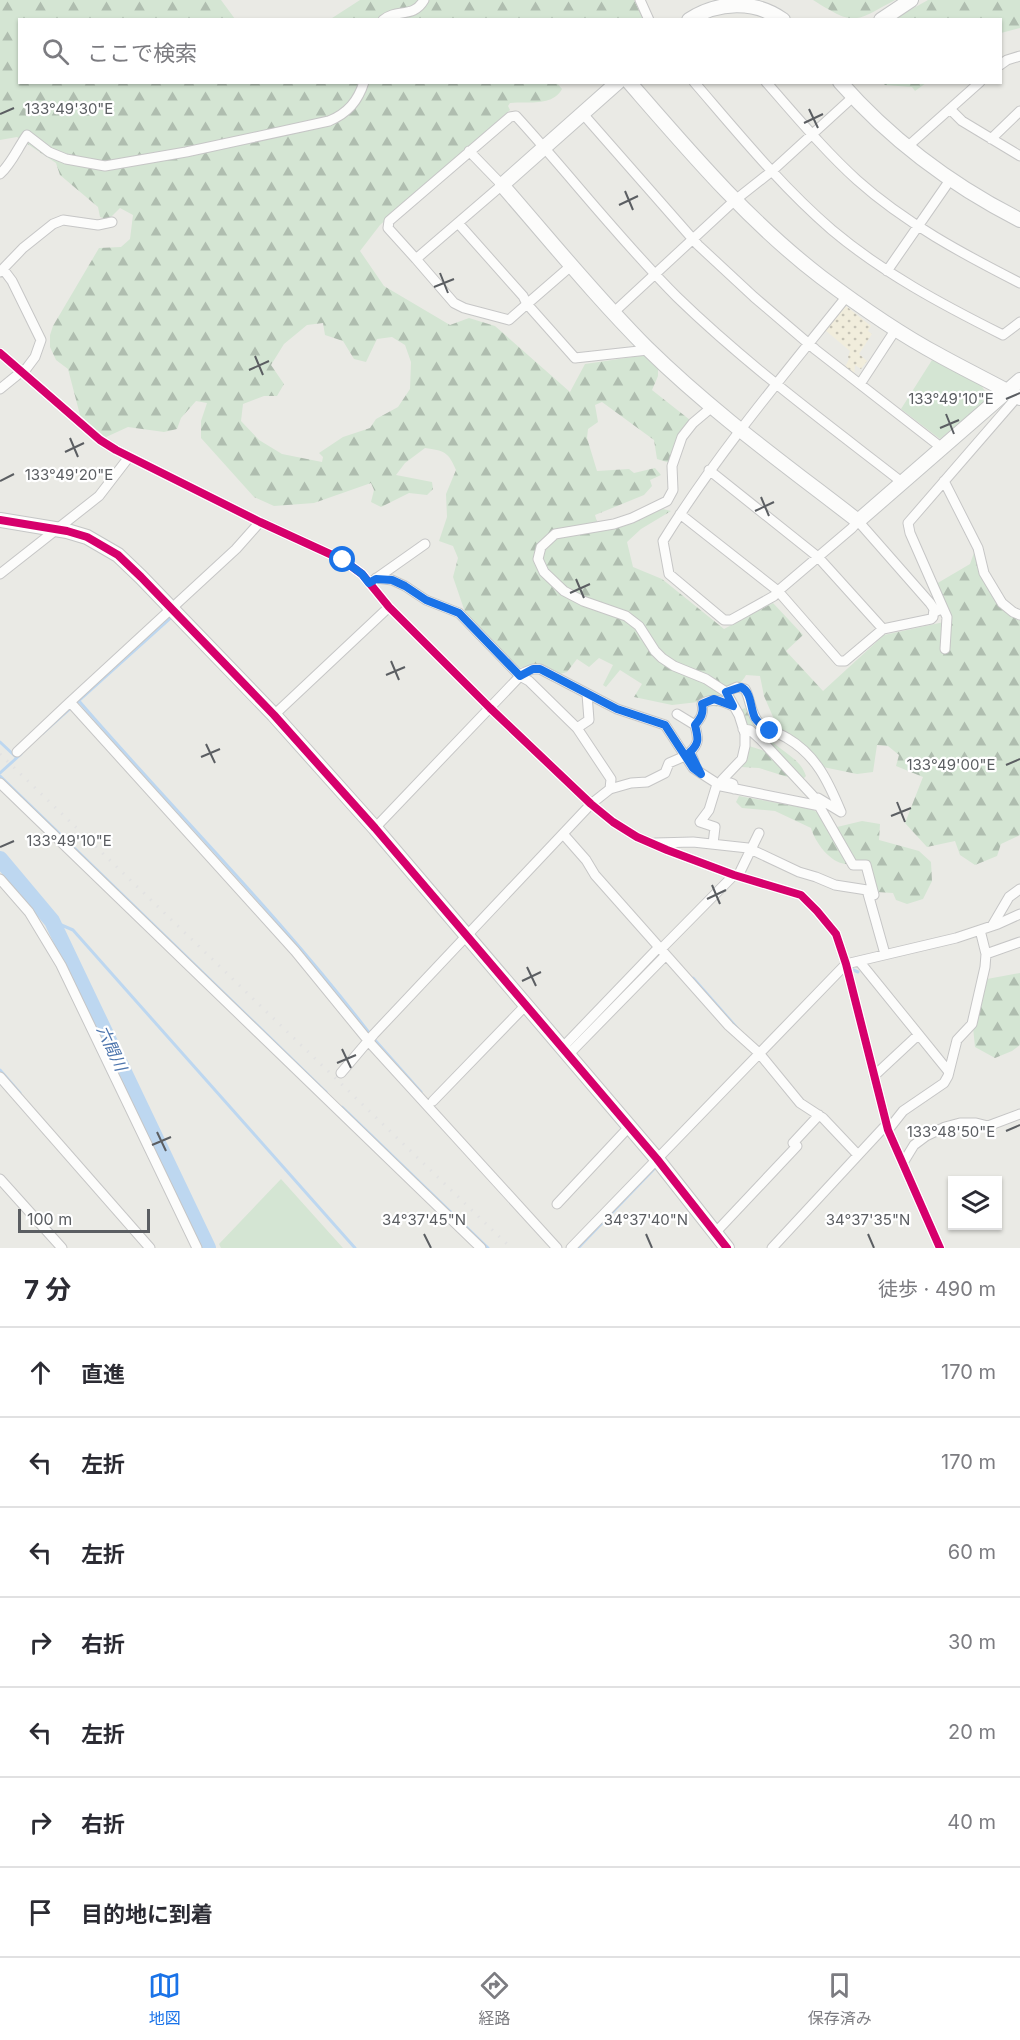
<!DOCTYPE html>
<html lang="ja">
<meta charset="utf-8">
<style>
:root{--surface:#fff;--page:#f7f7f7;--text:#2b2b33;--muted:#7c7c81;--line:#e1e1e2;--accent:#1a73e8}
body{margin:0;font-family:Inter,"Noto Sans JP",sans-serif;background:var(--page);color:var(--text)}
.controls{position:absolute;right:18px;bottom:18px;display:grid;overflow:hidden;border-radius:0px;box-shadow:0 2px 4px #0004}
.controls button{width:54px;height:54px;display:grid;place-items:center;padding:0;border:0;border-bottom:2px solid var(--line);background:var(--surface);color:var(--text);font:30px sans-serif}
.scale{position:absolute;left:18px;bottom:15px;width:132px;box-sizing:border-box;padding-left:6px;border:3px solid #5b5e62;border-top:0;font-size:16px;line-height:21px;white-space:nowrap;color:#5b5e62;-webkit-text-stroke:4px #fff;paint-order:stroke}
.stop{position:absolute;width:18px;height:18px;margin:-14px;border:4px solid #1a73e8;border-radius:50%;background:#fff}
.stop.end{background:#1a73e8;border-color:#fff;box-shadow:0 2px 6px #0008}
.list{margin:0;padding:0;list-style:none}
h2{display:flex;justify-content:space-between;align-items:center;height:78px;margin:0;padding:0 24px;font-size:26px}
h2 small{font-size:20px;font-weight:400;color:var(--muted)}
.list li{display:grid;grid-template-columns:39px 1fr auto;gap:18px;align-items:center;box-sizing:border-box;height:90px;padding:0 24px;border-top:2px solid var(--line)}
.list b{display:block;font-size:22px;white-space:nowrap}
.list em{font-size:20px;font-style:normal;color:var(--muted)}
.icon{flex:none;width:33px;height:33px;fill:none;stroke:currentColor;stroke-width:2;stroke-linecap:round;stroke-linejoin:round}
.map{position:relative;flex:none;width:1020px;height:1248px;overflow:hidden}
.search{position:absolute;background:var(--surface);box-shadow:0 2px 4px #0004;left:18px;right:18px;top:18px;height:66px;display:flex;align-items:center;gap:15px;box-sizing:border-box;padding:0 21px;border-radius:0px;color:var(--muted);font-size:22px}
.sheet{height:708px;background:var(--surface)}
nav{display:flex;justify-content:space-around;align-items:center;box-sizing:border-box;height:84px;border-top:2px solid var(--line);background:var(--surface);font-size:16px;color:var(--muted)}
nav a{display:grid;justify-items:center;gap:3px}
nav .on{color:var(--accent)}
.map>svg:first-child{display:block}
</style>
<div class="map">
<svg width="1020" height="1248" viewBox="0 0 1020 1248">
<defs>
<pattern id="forest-firs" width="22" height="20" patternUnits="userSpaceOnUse" patternTransform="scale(1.5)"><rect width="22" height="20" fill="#d4e5d3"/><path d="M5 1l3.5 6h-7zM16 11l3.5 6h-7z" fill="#afbdaf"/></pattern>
<pattern id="sand-dots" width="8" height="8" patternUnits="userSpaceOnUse" patternTransform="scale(1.5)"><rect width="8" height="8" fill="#f1eddc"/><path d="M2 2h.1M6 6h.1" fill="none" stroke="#c6c3b6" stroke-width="1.8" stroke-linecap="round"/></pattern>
</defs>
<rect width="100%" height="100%" fill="#eaeae5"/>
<path fill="#d4e5d3" d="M932 360 981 385 986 393 984 402 940 439 901 409Z
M281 1179 343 1248H221L219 1244Z"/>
<path fill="url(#forest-firs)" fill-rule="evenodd" d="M0 0H221L235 19 20 20V82L557 83 562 89C552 107 529 101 510 103L508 106 510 110 380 225 360 251 384 286 450 325 469 318 495 326 570 392 585 364 646 355 658 366V376L652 390 690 420 673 449 670 463 657 459 654 440 602 402 595 405 598 422 588 429 587 438 597 471 629 469 634 473 655 468 661 475 650 480 652 486 644 495 595 515 599 529 631 521 663 509 671 511 641 529 627 542 633 567 662 579 724 629 773 603 803 635 786 651 823 691 884 635 944 622 936 584 970 564 974 553 979 569 1013 616 1020 620V835L1001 844 997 856 975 865 960 855 955 841 927 847 905 823 923 777 896 766 899 755 888 746 877 745 873 772 857 774 823 767 800 742 777 726 764 696 760 676 746 675C737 692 723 683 717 707L698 702 672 705 634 697 642 684 620 670 606 687 603 685 613 665 599 658 589 667 577 659 567 672 560 674 540 664 518 668 466 615 453 577 458 558 453 546 439 541 447 517 446 494 456 470C448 451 444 451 425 448L405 463 396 475 432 482 433 489 427 495 409 493 381 507 371 502 374 490 371 483 314 503 274 506 254 497 201 438V421L207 403 196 401 181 418 177 429 164 432 128 427 104 438 80 415 68 369 56 360 50 347V335L53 326 99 248 121 247 130 239 133 215 120 208 112 216 106 219 100 217 98 207 60 175 56 163 17 137 0 140ZM323 323 325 335 343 341 354 359 366 362 377 339 392 337 405 345 411 362 410 389 398 407 376 419 370 428 343 437 319 453 323 457 322 462 282 454 259 440 241 421 243 404 264 396H277L284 384 271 365 284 344 307 325Z
M360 0H634L643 19 329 20Z
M813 0H895C853 23 855 26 813 0Z
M928 0H1020V28L1001 33 1000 20 894 19Z
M883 83H926L915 91 912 87 885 85Z
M745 708C753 718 760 729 769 739 782 752 800 758 806 776L803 779 754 728 747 725 740 710Z
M749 746 768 752 794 779 759 768 740 767 748 756Z
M739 796 811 809 821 814 846 859V864C830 863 815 842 811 828L775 811 742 808 736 802Z
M862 821 880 824 879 840 919 851 931 862 932 881 923 899 907 904 896 900 893 893 877 892 870 862 854 861 837 827Z
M1020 973V1045L1012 1051 995 1058 975 1047 973 1027 987 979Z"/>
<path fill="url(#sand-dots)" d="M846 306 871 326 868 331 872 334 859 354 867 361 861 369 855 365 854 376 844 369 849 359 848 357 850 351 825 330 842 308Z"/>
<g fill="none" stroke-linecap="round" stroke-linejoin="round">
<path stroke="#bdd7f0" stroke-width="3" d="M79 701C175 812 281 917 370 1034
M43 733 174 615
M0 742 16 757
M0 773 21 754
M0 776 326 1092
M52 921 73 930 355 1248
M851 969 858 972
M693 978 738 1029
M374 1039 421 1092
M568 1048 661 952
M0 1070 20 1093
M342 1107 488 1248
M578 1248 654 1169"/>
<path stroke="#bdd7f0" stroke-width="16" d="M0 859 52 921 208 1248"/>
<g stroke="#c6c6c6" stroke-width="11">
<path id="street" d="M640 0 649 20
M383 20C397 8 413 19 424 0
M1000 65 1007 60 1020 56
M694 82C738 133 781 186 832 230 883 273 943 305 1003 335L1020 322
M766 82C796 116 824 150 857 180 905 223 963 254 1020 283
M950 109 962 121 1020 156
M583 114 698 245 754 297 816 350 942 448
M991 139 1020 111
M906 148 980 82
M469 151 502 185 416 259 454 303 464 308 509 320 527 304 575 358 648 350
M0 174C12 163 17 149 27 135L49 152 66 159 105 166 186 152 329 121C348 113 358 101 364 82
M458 223 523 296 527 304 572 265
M416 259 388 228 389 221 510 117 516 116C570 175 620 240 677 297 747 365 826 423 903 483
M3 269 12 281 41 340 35 357 23 373
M887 271 950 180
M0 272 23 248 53 224 63 220 98 225 112 222
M613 313 734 201 772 171 853 97
M0 353 100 440 116 450 260 522 343 560 362 574 389 607 490 708 591 804 613 822 637 837 667 850 734 875 801 895 817 911 836 934 846 964 888 1130 940 1248
M860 384 896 329
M0 389 21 372
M712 407 693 423 682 437 672 466 673 490 667 501 632 518 614 524 555 534 541 547 538 559 544 572 564 591 583 601 626 616 639 626 655 651 662 658 674 666 706 679 726 692 739 715 745 734V746L742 759 722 780 733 784 734 789
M709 470 818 557 883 629
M944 481 978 548 984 573 1002 603 1013 612 1020 615
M680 514 778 591 839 661H845L883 629 931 619 933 617 934 609 930 603 858 521 852 528 778 591 774 596 731 620H724L669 574 663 541C717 454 783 376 847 296
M260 522 236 549 70 702 295 951 371 1044 557 1248
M0 574 99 496 129 457
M374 580 425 544
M943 608 947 617 945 649
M935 612 943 608 910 533 908 523 1018 396
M726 692 737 687 745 689C751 700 750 713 759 723 767 732 778 732 787 738 816 755 828 781 841 812L818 798
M677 714 695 725C698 738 700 743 690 752L694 761
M274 715 389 607
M695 725C701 718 704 713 702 704 713 697 722 701 733 706
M577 728 589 720 587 694
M743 729 750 730 761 740 814 797 853 865H866L874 895
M17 752 70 702
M0 783 481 1248
M610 789 631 783 647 782 665 773 669 763 685 756
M375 828 523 673 533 669H540L617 709 665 725 693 768 721 786 820 806
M564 835 586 860 595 875 729 1026 759 1053 800 1103 823 1118 858 1155
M655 843 693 842 748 848 799 872 816 877 835 885 867 890 885 954
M713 844 715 827 700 822 709 810 717 784
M738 876 759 833
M0 879 29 912 61 965 197 1248
M992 926 1009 897 1020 889
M661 949 734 875
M986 954 1020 942
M859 961 949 1072
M562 1048 659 947
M568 1055 666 955
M341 1073 374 1034 591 804 610 789 611 779 577 728 529 681 520 676 459 613 426 600 405 586 392 580 376 578
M874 1076 918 1035
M0 1077 150 1248
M433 1101 526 1005
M888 1130 903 1111 944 1083 948 1076 957 1040 972 1024 985 967 986 954 980 930
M903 1163 914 1145 926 1136 945 1127 960 1123H976L988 1126 1020 1114
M0 1179 62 1248
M557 1204 629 1127
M715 1233 797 1146 793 1143 819 1115
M571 1248 846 964 956 938 998 924 1020 914
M772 1248 886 1125"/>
</g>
<g stroke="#c5c6c6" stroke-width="16">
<path id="secondary" d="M689 20C718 1 755 0 783 20
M881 20 911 0
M618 82 502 185C550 240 596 297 647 348 712 412 787 466 858 521L1020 380
M629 82C689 151 748 221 821 277 858 305 898 333 939 355 966 370 993 383 1020 398
M840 82C891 140 951 185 1020 220
M0 520 67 531 87 537 118 555 141 577 274 715 375 828 657 1159 727 1248"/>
</g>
<use href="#street" stroke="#fcfcfb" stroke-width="9"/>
<use href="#secondary" stroke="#fcfcfb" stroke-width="14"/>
<path stroke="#e2e2e2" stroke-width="3" stroke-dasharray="1.5 8" stroke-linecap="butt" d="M0 754 511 1248"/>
<g stroke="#fff" stroke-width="11">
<path id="cycleway" d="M0 353 100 440 116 450 260 522 343 560 362 574 389 607 490 708 591 804 613 822 637 837 667 850 734 875 801 895 817 911 836 934 846 964 888 1130 940 1248
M0 520 67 531 87 537 118 555 141 577 274 715 375 828 657 1159 727 1248"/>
</g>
<use href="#cycleway" stroke="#d6006c" stroke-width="8"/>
</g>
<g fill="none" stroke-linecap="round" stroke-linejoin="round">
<path stroke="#1a73e8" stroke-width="8" d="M343 560 362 574 369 583 376 579 392 580 405 586 426 600 459 613 520 676 533 669H540L617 709 665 725 693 768 701 774 690 752C700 743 698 738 695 725 701 718 704 713 702 704L714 699 733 706 726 692 741 687C752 692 750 708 755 718 759 724 764 727 770 731"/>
</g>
<path fill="none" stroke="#5b5e62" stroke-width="2" d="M809 109 818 128M0 114 14 108M804 123 823 114M625 191 633 210M619 205 638 196M440 273 448 293M434 287 454 279M255 356 263 375M249 370 269 361M1006 399 1020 393M946 414 954 434M940 428 959 420M70 438 78 457M65 452 84 443M0 481 14 474M761 497 769 516M755 511 774 502M576 579 584 598M570 593 590 584M391 661 399 680M386 675 405 667M206 744 215 763M201 757 220 749M1006 765 1020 759M897 802 905 822M891 816 911 808M0 847 14 841M712 885 720 904M707 899 726 890M527 967 536 986M522 981 541 972M342 1049 351 1068M337 1063 356 1055M1006 1131 1020 1125M157 1132 166 1151M152 1145 171 1137M424 1234 431 1248M646 1234 652 1248M868 1234 874 1248"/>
<g text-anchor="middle" stroke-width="4.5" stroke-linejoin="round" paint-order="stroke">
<g font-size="16" font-style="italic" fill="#4d75ad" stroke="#fff">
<text transform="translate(112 1048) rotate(65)" y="6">六間川</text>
</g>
</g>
<g font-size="15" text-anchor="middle" fill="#5b5e62" stroke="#fff" stroke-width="4.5" stroke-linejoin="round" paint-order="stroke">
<text x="69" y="114">133°49'30"E</text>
<text x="951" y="404">133°49'10"E</text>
<text x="69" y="480">133°49'20"E</text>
<text x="951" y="770">133°49'00"E</text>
<text x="69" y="846">133°49'10"E</text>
<text x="951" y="1137">133°48'50"E</text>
<text x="424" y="1225">34°37'45"N</text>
<text x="646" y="1225">34°37'40"N</text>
<text x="868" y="1225">34°37'35"N</text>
</g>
</svg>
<div class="controls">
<button><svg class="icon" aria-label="layers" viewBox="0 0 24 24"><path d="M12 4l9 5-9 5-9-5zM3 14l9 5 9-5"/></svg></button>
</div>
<div class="scale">100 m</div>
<div class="stop" style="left:343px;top:560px"></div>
<div class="stop end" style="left:770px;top:731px"></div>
<div class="search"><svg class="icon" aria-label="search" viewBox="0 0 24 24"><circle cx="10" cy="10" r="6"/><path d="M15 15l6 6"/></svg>ここで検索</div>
</div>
<section class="sheet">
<h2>7 分<small>徒歩 · 490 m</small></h2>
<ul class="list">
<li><svg class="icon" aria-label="ahead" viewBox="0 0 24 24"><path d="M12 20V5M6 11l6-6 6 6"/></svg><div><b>直進</b></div><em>170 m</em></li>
<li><svg class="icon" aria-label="left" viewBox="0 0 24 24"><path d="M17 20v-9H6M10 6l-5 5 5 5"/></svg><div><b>左折</b></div><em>170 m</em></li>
<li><svg class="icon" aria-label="left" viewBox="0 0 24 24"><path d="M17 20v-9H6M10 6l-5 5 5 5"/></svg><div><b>左折</b></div><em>60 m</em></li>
<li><svg class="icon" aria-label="right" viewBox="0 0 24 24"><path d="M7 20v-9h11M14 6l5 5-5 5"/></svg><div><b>右折</b></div><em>30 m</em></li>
<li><svg class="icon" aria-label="left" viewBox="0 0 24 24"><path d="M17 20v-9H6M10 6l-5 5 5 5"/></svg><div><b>左折</b></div><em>20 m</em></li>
<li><svg class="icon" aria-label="right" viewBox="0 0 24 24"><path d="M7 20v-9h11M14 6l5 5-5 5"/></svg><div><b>右折</b></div><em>40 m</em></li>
<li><svg class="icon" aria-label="arrive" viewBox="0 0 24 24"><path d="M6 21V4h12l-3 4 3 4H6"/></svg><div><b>目的地に到着</b></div></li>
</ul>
</section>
<nav>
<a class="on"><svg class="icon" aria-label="map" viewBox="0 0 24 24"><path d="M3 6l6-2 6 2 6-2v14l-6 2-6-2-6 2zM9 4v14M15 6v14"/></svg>地図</a>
<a><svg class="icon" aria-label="directions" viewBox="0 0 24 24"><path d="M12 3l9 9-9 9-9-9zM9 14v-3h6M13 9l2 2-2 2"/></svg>経路</a>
<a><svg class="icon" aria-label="saved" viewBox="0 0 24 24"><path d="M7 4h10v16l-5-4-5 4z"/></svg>保存済み</a>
</nav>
